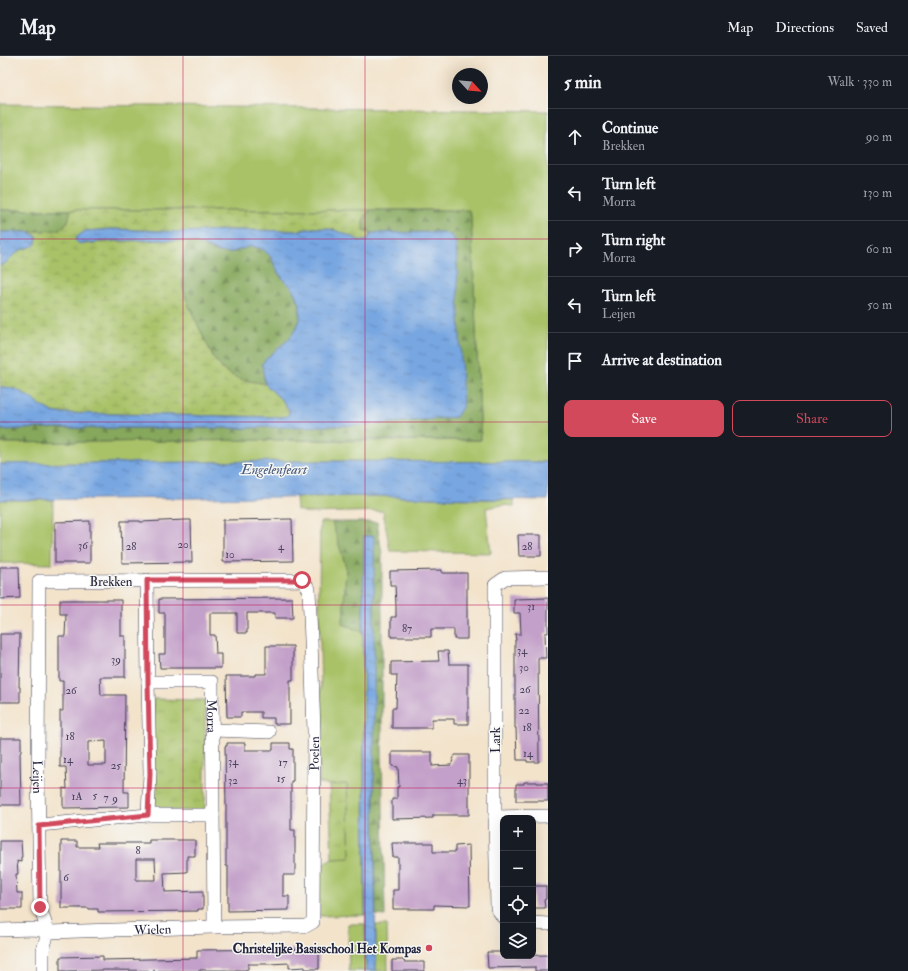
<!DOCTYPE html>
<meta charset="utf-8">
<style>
:root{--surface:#171b24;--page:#20242c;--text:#f1f3f6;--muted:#9ea1a6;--line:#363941;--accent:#d1495b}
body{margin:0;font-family:"IM FELL Double Pica",serif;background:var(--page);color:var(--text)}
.controls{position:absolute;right:12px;bottom:12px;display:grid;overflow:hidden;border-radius:8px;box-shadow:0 4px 16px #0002}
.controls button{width:36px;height:36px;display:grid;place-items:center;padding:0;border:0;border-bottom:1px solid var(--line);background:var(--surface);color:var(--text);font:20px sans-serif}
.compass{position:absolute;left:452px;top:12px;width:36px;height:36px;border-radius:50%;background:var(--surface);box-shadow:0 4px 16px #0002;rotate:116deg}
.stop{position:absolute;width:12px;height:12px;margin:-9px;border:3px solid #d1495b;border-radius:50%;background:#fff}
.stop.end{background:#d1495b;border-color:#fff;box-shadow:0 1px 4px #0008}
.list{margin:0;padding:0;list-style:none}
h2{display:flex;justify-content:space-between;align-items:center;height:52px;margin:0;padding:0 16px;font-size:17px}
h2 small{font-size:13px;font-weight:400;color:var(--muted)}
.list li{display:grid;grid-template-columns:26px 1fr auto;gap:12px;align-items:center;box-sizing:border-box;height:56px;padding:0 16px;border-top:1px solid var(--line)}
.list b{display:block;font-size:15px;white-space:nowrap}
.list p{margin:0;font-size:13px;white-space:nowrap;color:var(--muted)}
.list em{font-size:13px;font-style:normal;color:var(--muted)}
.actions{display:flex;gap:8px;padding:12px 16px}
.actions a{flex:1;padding:9px 0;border:1px solid var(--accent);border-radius:8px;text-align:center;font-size:14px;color:var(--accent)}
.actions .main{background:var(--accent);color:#fff}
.icon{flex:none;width:22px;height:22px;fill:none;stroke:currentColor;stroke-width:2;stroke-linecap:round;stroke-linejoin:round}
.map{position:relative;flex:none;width:548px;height:915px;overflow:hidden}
header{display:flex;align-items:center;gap:24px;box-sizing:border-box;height:56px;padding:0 20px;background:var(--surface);border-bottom:1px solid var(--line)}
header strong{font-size:19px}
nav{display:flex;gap:22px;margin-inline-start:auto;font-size:14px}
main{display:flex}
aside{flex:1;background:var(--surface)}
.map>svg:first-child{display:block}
</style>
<header>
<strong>Map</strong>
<nav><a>Map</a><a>Directions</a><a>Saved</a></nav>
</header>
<main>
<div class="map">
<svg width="548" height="915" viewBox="0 0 548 915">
<defs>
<pattern id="forest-firs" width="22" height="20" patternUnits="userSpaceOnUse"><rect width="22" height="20" fill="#86a85c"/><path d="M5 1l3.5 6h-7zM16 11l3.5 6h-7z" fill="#6d884d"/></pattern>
<pattern id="wetland-marsh" width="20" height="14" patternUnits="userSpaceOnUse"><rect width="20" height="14" fill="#a9c268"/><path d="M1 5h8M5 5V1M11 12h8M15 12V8" fill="none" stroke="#91a65b"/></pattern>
<pattern id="park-tufts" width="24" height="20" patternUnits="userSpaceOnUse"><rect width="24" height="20" fill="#a9c268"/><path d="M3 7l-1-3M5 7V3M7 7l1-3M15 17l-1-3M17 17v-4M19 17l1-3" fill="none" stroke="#91a65b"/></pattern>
<pattern id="water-ripples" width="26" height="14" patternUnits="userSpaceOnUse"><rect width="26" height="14" fill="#77a6e1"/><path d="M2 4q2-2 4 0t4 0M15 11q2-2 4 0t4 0" fill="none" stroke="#6187b8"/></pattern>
</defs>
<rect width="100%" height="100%" fill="#f6f6f2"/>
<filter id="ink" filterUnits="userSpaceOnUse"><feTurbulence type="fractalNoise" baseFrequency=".025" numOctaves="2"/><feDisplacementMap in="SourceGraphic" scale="8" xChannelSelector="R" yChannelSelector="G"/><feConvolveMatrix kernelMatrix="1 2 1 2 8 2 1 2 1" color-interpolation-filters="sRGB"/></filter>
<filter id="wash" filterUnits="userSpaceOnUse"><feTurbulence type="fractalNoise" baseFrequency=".012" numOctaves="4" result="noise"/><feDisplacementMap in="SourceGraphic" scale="16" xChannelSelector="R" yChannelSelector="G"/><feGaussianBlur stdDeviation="0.9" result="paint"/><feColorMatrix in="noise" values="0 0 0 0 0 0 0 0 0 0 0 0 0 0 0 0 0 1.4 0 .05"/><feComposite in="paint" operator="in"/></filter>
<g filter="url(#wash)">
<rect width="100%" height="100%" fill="#f3e3cb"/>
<path fill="#a9c268" stroke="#667252" d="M0 48 548 55V406L309 405 0 408V387L267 384 371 385 481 384 471 161 451 154H0Z
M380 440 432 442 514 444V450L503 449 486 452 491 497 390 495 383 455 309 457 297 454 296 441Z
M0 444H53L52 508 0 507Z
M320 466H332L346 511 343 568 363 576 365 859 318 860 320 810 332 803 350 802 347 728 329 729 319 727 321 646 320 589 319 541Z
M348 868H365L366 915H349Z
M376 869H387L388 915H376Z"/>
<path fill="url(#forest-firs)" stroke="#54654c" d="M0 154H71L68 166 59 174 30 176H0Z
M370 154H469L471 161 481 384H267L0 387V374L41 372H243L369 369 456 361 443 176 365 177C360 166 363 163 370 154Z
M189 185 202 189 218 196 251 190 263 193 271 201 278 217 283 223 292 232 300 248V263L296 273 289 283 267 302 262 308 265 328 239 323 223 314 213 301 190 253 183 233 182 204Z
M332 466H377L382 498V691L385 860 376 859 374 738 373 480H364L363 576 343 568 346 511Z"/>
<path fill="url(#wetland-marsh)" stroke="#667252" d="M71 154H370C363 163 360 166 365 176L372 177 365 185H361L334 174 313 172 298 175 227 174 179 176 113 173 85 175 83 188C119 184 154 184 189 185L182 205 183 233 190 253 213 301 223 314 239 323 265 328 283 345 289 354V358L288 360 282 361 56 357C37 351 22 330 0 331V210C6 208 10 202 15 197 21 193 27 192 33 190L37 181 30 176 59 174 68 166Z"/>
<path fill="url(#park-tufts)" stroke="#667252" d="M153 643 205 644V755L153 754Z
M347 728 350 802 332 803 329 729Z"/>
<path fill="url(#water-ripples)" stroke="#4c648e" d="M313 172C332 171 344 177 361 185H365L367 184 372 177 443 176 452 180 456 187 463 350 456 361 369 369 243 372H41L0 374V331C25 330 34 350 56 357L282 361 287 360 289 358V354L283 345 265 328 262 308 267 302 289 283 296 273 300 263V248L292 232 283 223 278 216 271 201 263 193 251 190 229 197 219 196 202 189 189 185 152 184 107 185 83 188 78 187 75 184 78 180 85 175 113 173 179 176 227 174 298 175Z
M0 176H30L37 181 36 188C32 192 26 191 21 194 13 198 8 207 0 210Z
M309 405 548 406V444L432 442 380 440 0 444V408Z
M364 480H374V738L376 915H366L363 576Z"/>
<g id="blocks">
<path fill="#c3a0c9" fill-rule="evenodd" d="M292 463 293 505 223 506V464Z
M185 464H191L192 506 122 507 121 465H140V466Z
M90 465V507H55V466Z
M518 479H541V500H519Z
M0 511H19L20 542 0 543Z
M442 514V517H467V583H454V573H431V581H391V561H396V549L395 529H390V515Z
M292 542 293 562H275V557H247V577H237V557H210V579H215L216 598H221V612H160L159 598H165V557H159V543Z
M548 542V577H545L546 602H538L539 706H527V704H517L516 672H515V584H516L515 578H521L520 557H514V543Z
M60 544H121V580H125V621H100L101 639H125L124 736H129V751L63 752V732L67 733 66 711H60V655H63V625H59V580H65L66 558H60ZM106 685V709H88V686Z
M0 578H20L19 631H20V646H0Z
M266 590H293V624H290V668H274V662H261V656H241V661H227L226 620H255V618H266Z
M438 595H448L449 608H468V668H454V663H432V672H392V652H396L397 619H391V606L439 605Z
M0 682H21V696L20 697 21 749H0Z
M227 687H245V694H273V687H290V693H293V725H291V774H295V819H283V840H289V854L228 855V810H226V750L225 690H227Z
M392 696H432V710L451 709 455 699H469V759H433V762L392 763V743H397V731H399L398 711 392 710Z
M524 726H537V727H548V745H516V728H524Z
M149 784H195V800H187V816L164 817 165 836 203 835V853H198V855L98 856V853H89V852H61V785H77V791H98L97 787H149ZM136 803H155L156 824H136Z
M0 785H21L22 801H21V806L17 805 18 818H16L17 837H22V853H0Z
M392 787H433V796H455V790L469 789 470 850 434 849V853H393V834H398V801H393Z
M533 830H546V843L544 844 545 852H533Z
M319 893V913H305V911L289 912V907L269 908H248V913L244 914H200V915L107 914 60 915V901L103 900V904L197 902V894Z
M487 896H503V900L548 899V915H535V911L488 912Z
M392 904H404V906H424V915H392Z"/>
</g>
</g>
<g filter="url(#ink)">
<use href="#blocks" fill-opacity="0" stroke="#413f51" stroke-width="1"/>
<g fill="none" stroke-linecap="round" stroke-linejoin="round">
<g stroke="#413f51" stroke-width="14">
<g id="minor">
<path d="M147 524 148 626 150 717 148 759"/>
<path id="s1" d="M148 626H212L214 871"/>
<path d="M213 674 269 676"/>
<path d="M495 761 548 760"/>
<path d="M39 769 148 759H213"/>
<path d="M503 861 497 852 495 761V529L505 522 548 521"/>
<path d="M533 867 548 868"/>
<path id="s2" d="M0 874 34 873 48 876 214 871 306 870 313 866 314 676 311 584 309 533 302 524 39 525 38 716 40 851 48 876 43 894V915"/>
</g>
</g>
<use href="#minor" stroke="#fff" stroke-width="13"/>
</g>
</g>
<g fill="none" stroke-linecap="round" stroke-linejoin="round" filter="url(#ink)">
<path stroke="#d1495b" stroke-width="5" d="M40 851 39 770 148 759 150 718 148 626 147 524H302"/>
</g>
<path fill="none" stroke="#c2185b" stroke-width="1" stroke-opacity="0.55" d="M183 0V915M365 0V915M0 183H548M0 366H548M0 549H548M0 732H548"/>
<circle fill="#d1495b" stroke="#f6f6f2" stroke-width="1.5" cx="429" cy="892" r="4"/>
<g text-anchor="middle" stroke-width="3" stroke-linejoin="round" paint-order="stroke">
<g font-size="11" fill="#4a425e">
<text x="183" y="492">20</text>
<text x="83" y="493">36</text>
<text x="131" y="494">28</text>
<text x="281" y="494">4</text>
<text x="527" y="494">28</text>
<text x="230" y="502">10</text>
<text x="531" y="554">31</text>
<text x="407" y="576">87</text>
<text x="522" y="598">34</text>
<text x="116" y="607">39</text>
<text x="524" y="615">30</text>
<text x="525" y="637">26</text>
<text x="71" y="638">26</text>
<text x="524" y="658">22</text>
<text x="527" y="675">18</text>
<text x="70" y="684">18</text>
<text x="528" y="701">14</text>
<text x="68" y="707">14</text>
<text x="233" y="709">34</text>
<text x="283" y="710">17</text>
<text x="116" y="713">25</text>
<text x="281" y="726">15</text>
<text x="233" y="728">32</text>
<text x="462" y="728">43</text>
<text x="95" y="743">5</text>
<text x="77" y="744">1A</text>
<text x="106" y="745">7</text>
<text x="115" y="746">9</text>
<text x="138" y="798">8</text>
<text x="66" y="825">6</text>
</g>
<g font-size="13" fill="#22223b" stroke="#f6f6f2">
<text x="111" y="530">Brekken</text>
<text dy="5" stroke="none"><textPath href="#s1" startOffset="98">Morra</textPath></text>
<text transform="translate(495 684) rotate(-90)" y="5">Lark</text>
<text dy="5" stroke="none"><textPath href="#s2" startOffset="483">Poelen</textPath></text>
<text dy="5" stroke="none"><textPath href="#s2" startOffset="1118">Leijen</textPath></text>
<text dy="5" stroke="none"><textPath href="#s2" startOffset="153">Wielen</textPath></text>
</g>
<g font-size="13" font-weight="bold" fill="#22223b" stroke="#f6f6f2" text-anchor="end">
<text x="421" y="897">Christelijke Basisschool Het Kompas</text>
</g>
<g font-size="14" font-style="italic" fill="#44577d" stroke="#f6f6f2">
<text x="274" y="418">Engelenfeart</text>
</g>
</g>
</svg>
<div class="controls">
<button>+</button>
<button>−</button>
<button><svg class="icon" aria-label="locate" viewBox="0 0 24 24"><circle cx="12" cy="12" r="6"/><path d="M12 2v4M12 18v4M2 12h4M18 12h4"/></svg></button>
<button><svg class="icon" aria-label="layers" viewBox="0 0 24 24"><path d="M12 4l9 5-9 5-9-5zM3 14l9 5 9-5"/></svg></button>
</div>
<svg class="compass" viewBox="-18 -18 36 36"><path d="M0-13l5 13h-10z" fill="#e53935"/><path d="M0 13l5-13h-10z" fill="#9ea1a6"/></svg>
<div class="stop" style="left:302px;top:524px"></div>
<div class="stop end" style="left:40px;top:851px"></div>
</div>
<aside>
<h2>5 min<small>Walk · 330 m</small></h2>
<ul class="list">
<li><svg class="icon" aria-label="ahead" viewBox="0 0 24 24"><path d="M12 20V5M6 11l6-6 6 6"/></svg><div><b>Continue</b><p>Brekken</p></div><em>90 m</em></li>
<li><svg class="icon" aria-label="left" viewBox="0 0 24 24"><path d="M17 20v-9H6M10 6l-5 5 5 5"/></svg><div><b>Turn left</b><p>Morra</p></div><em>130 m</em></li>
<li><svg class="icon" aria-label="right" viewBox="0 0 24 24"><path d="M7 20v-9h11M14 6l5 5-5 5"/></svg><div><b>Turn right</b><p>Morra</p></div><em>60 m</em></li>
<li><svg class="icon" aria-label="left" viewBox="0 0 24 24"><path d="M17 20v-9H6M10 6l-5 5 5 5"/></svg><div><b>Turn left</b><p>Leijen</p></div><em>50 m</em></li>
<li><svg class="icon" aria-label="arrive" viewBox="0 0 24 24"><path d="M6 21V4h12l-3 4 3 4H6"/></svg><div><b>Arrive at destination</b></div></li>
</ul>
<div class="actions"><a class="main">Save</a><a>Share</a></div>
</aside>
</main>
